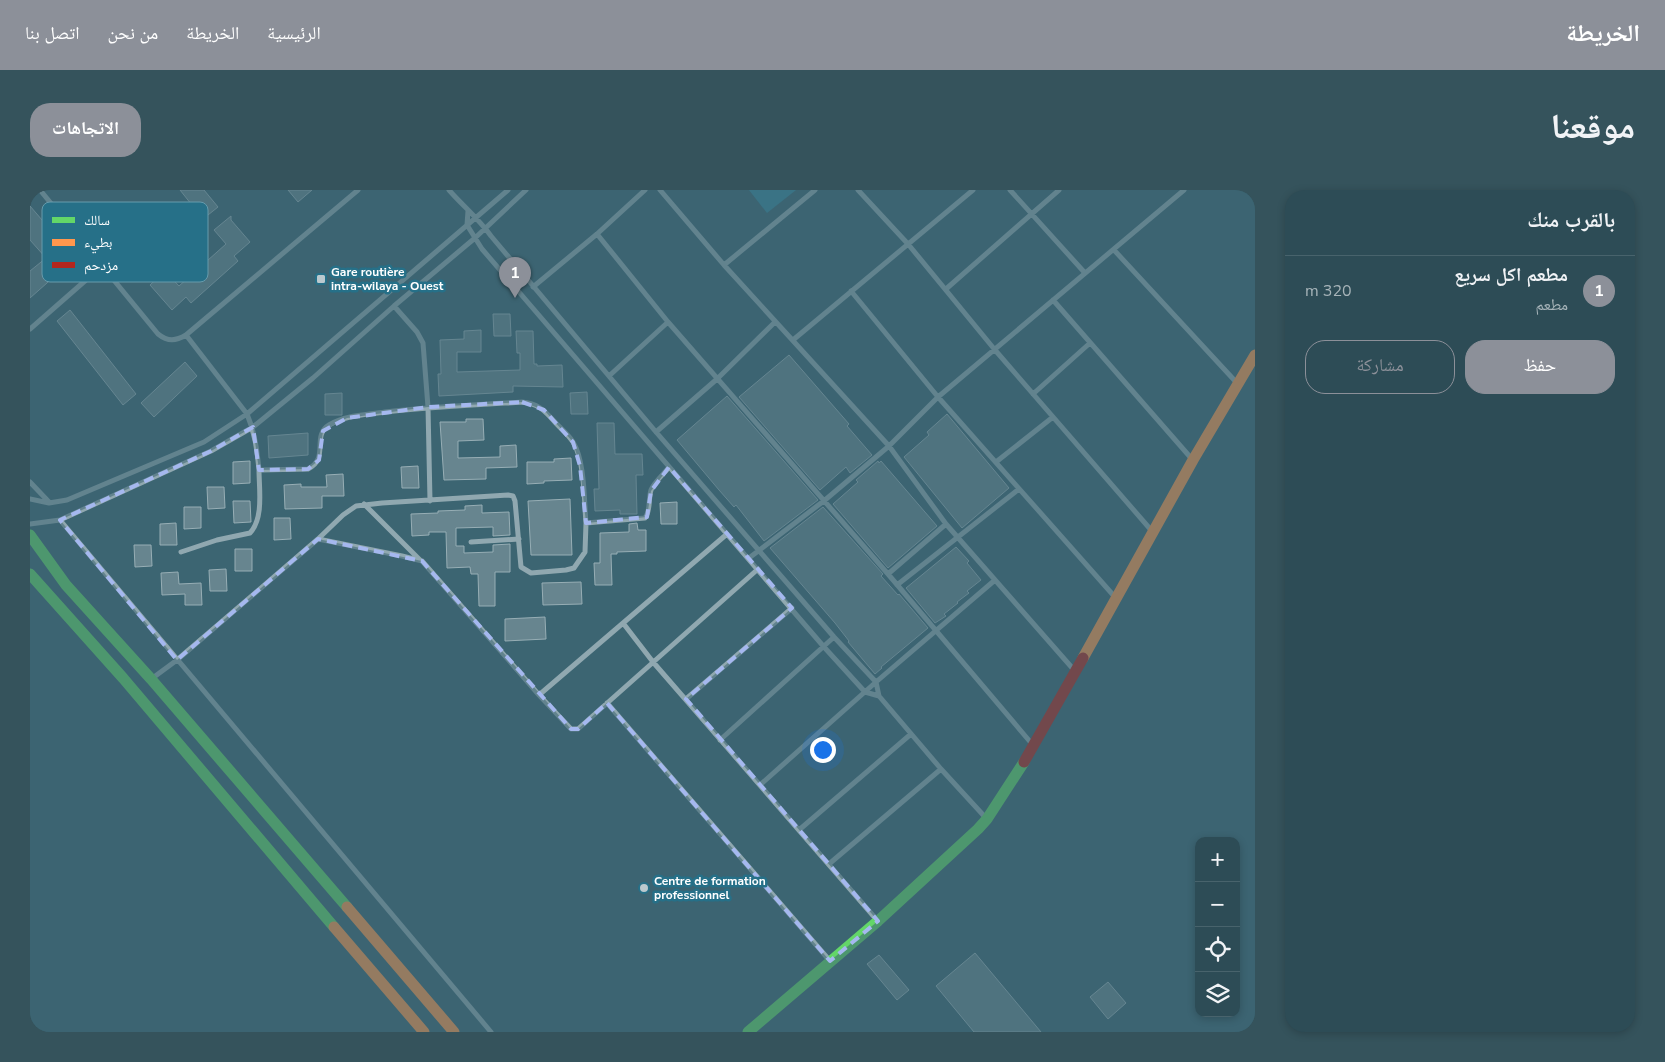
<!DOCTYPE html>
<html lang="ar">
<meta charset="utf-8">
<style>
:root{--surface:#2d4c56;--page:#35535c;--text:#f1f3f6;--muted:#a7b4b9;--line:#48636c;--accent:#8c9099}
body{margin:0;font-family:"Nunito Sans","Noto Naskh Arabic",sans-serif;background:var(--page);color:var(--text);direction:rtl}
.controls{position:absolute;right:15px;bottom:15px;display:grid;overflow:hidden;border-radius:10px;box-shadow:0 2px 8px #0003}
.controls button{width:45px;height:45px;display:grid;place-items:center;padding:0;border:0;border-bottom:1px solid var(--line);background:var(--surface);color:var(--text);font:25px sans-serif}
.you{position:absolute;left:792px;top:559px;width:18px;height:18px;margin:-12px;border:4px solid #fff;border-radius:50%;background:#1a73e8;box-shadow:0 0 0 8px #1a73e833}
.badge{display:grid;place-items:center;width:32px;height:32px;border-radius:50%;background:var(--accent);color:#fff;font-size:16px;font-weight:700}
.pin{position:absolute;translate:-50% -41px;filter:drop-shadow(0 1px 2px #0008)}
.pin::after{content:'';position:absolute;top:26px;width:18px;height:15px;background:inherit;clip-path:polygon(0 0,100% 0,50% 100%)}
.list{margin:0;padding:0;list-style:none}
h2{display:flex;justify-content:space-between;align-items:center;height:65px;margin:0;padding:0 20px;font-size:21px}
h2 small{font-size:16px;font-weight:400;color:var(--muted)}
.list li{display:grid;grid-template-columns:32px 1fr auto;gap:15px;align-items:center;box-sizing:border-box;height:70px;padding:0 20px;border-top:1px solid var(--line)}
.list b{display:block;font-size:19px;white-space:nowrap}
.list p{margin:0;font-size:16px;white-space:nowrap;color:var(--muted)}
.list em{font-size:16px;font-style:normal;color:var(--muted)}
.actions{display:flex;gap:10px;padding:15px 20px}
.actions a{flex:1;padding:11px 0;border:1px solid var(--accent);border-radius:20px;text-align:center;font-size:18px;color:var(--accent)}
.actions .main{background:var(--accent);color:#fff}
.icon{flex:none;width:28px;height:28px;fill:none;stroke:currentColor;stroke-width:2;stroke-linecap:round;stroke-linejoin:round}
.map{position:relative;flex:none;width:1225px;height:842px;overflow:hidden;direction:ltr;border-radius:20px}
header{display:flex;align-items:center;gap:30px;box-sizing:border-box;height:70px;padding:0 25px;background:var(--accent);color:#fff}
header strong{font-size:24px}
nav{display:flex;gap:28px;margin-inline-start:auto;font-size:18px}
.intro{display:flex;align-items:center;justify-content:space-between;box-sizing:border-box;height:120px;padding:0 30px}
h1{margin:0;font-size:35px}
.button{padding:12px 22px;border-radius:20px;background:var(--accent);color:#fff;font-size:18px;font-weight:700}
main{display:flex;gap:30px;padding:0 30px}
aside{flex:1;background:var(--surface);border-radius:20px;box-shadow:0 2px 8px #0003}
.map>svg:first-child{display:block}
</style>
<header>
<strong>الخريطة</strong>
<nav><a>الرئيسية</a><a>الخريطة</a><a>من نحن</a><a>اتصل بنا</a></nav>
</header>
<div class="intro"><h1>موقعنا</h1><a class="button">الاتجاهات</a></div>
<main>
<aside>
<h2>بالقرب منك<small></small></h2>
<ul class="list">
<li><span class="badge">1</span><div><b>مطعم اكل سريع</b><p>مطعم</p></div><em>320 m</em></li>
</ul>
<div class="actions"><a class="main">حفظ</a><a>مشاركة</a></div>
</aside>
<div class="map">
<svg width="1225" height="842" viewBox="0 0 1225 842">
<rect width="100%" height="100%" fill="#3c6572"/>
<path fill="#38859c" d="M719 0H766L737 23Z"/>
<path fill="#67858f" stroke="#97aeb5" d="M150 0H174L188 17 173 29Z
M258 0H282L268 12Z
M0 16 31 52 29 54 43 70 0 108V81L16 68 0 50Z
M201 26V30L220 52 204 66 208 71 161 113 156 107 142 120 120 95 135 81 149 96 196 54 184 40Z
M40 120 106 204 93 215 27 131Z
M463 124H480L481 146H464Z
M451 140V162H427V182L490 180V163H487L486 141H503L504 174H507V176L532 175 533 197 483 196V202L409 206 408 184H411L410 150 434 149V141Z
M759 165 819 234 817 236 842 265 820 283 816 277 790 300 709 207Z
M155 172 167 186 124 227 111 213Z
M557 202 558 224H541L540 203Z
M312 203V225H295V204Z
M697 206 788 310 734 351 706 315 704 317 689 300 647 250Z
M917 224 979 298 932 338 874 267 899 245 897 242Z
M436 229H453L454 250 428 251V268L470 267V256L486 255 487 277 456 278V289L414 290 410 232H436Z
M567 233H584L585 264H612L613 285H606L607 324H590V320L565 321 564 299H569Z
M278 243V265L239 268 238 246Z
M541 268 542 290 514 291V293L497 294V272H524V269Z
M220 271V293L203 294V272Z
M848 271 849 273 851 271 907 336 858 378 803 314 828 292 826 290Z
M388 276 389 298H372L371 277Z
M313 284 314 306H292V318L255 319 254 295 271 294V297H297L296 285Z
M177 297H194L195 318 178 319Z
M540 309 542 365H501L498 311Z
M203 311H220L221 332 204 333Z
M647 312V334H631L630 313Z
M452 315V323L479 322 480 345 463 346V337L426 338V356H434V363L463 362V355L480 354V382H465V416H449L448 384H441L440 377 417 378 416 342H399V345L382 346 381 324 408 323V321L435 320V316Z
M154 317H171V338L154 339Z
M793 317 853 384 851 386 868 405 869 404 898 438 851 477 852 478 845 484 818 452 819 451 805 433 740 358Z
M244 328H260L261 349 244 350Z
M146 333 147 355H130V334Z
M607 333 608 340H616V361L587 362V364H581L582 395H565L564 373H570V343L599 342V334Z
M104 355H121L122 376 105 377Z
M926 357 939 371 937 373 951 390 937 401 939 403 927 412 928 413 914 424 916 426 905 433 876 398Z
M205 359H222V381H205Z
M196 379 197 401H180L179 380Z
M148 382 149 394 171 393 172 415H155V404L132 405 131 383Z
M551 392 552 414 513 415 512 393Z
M515 427 516 449 475 451V429Z
M945 763 1011 842H944L906 796Z
M849 765 879 800 867 810 837 774Z
M1078 792 1096 813 1078 829 1060 807Z"/>
<g fill="none" stroke-linecap="round" stroke-linejoin="round">
<path stroke="#90a8b0" stroke-width="5" d="M10 0 128 144C138 152 146 151 156 145L328 0
M419 0C433 16 449 29 461 46L626 242 804 447 846 492 849 506 911 579 955 627
M630 0 694 75 859 256 916 334 1044 480
M828 0 878 54 965 160 1121 340
M980 0 1055 83
M438 21 437 35 452 59 794 457 835 502 849 506
M567 44 638 132 858 384 1002 554
M1084 60 1206 192
M694 75 785 0
M503 97 567 44 615 0
M916 99 1029 0
M821 101 908 207 1084 406
M1023 110 1161 268
M364 116 387 142 393 153 398 217 400 311
M0 139 72 76
M156 145 217 224C225 243 227 260 229 280
M763 150 943 0
M579 186 638 132
M1003 204 1060 153
M626 242 687 189 745 132
M966 272 1023 227
M0 292 19 312
M0 309 19 313 37 310 174 252 217 224 478 0
M334 314 391 371
M30 330 461 842
M0 334 30 330 181 261 223 237 283 188 364 116 445 48 496 0
M288 349 372 366 392 371 509 505 541 539H548L728 379
M441 352 489 349
M151 362 187 350 220 343C234 328 229 299 229 280L278 279C300 268 281 246 299 235 315 225 337 225 355 222 401 217 446 215 492 212 507 213 514 220 524 231 530 238 538 244 543 252 555 271 554 311 556 333
M719 368 795 310 859 256 908 207 1154 0
M858 384 916 334
M867 395 989 299
M593 433 623 472 846 729
M124 487 147 470 288 349 313 325 326 316 352 313 478 305 483 306 485 311 491 377 501 383 536 380 544 378 555 362 556 333 615 328C621 320 618 310 621 300 624 292 634 284 639 277
M509 505 697 344
M656 509 762 418
M577 513 800 771
M690 550 804 447
M730 595 846 492 965 390
M769 640 881 544
M799 674 911 579"/>
<path stroke="#63d668" stroke-width="11" d="M0 345 36 395 121 489 317 717
M0 384 93 488 304 737
M718 842 848 731 948 639 957 629 994 572"/>
<path stroke="#ff974d" stroke-width="11" d="M1053 468 1163 270 1225 165
M317 717 424 842
M304 737 394 842"/>
<path stroke="#b3261e" stroke-width="11" d="M994 572 1053 468"/>
</g>
<path d="M0 0H1225V842H0ZM492 212 514 220 543 252 550 276 556 333 617 327 621 301 639 277 762 418 656 509 848 731 800 771 577 513 548 539H541L392 371 288 349 147 470 30 330 181 261 223 237 229 280 278 279 289 270 293 241 317 228 398 217Z" fill="#3c6572" fill-opacity=".55" fill-rule="evenodd"/>
<path fill="none" stroke="#a5b8ef" stroke-width="4" stroke-dasharray="10 6" stroke-linejoin="round" d="M492 212 514 220 543 252 550 276 556 333 617 327 621 301 639 277 762 418 656 509 848 731 800 771 577 513 548 539H541L392 371 288 349 147 470 30 330 181 261 223 237 229 280 278 279 289 270 293 241 317 228 398 217Z"/>
<g fill="#bbc9ce" stroke="#267088" stroke-width="2">
<rect x="286" y="84" width="10" height="10" rx="2.5"/>
<circle cx="614" cy="698" r="5"/>
</g>
<g text-anchor="middle" stroke-width="5" stroke-linejoin="round" paint-order="stroke">
<g font-size="12" font-weight="bold" fill="#fff" stroke="#267088" text-anchor="start">
<text x="301" y="86">Gare routière<tspan x="301" dy="14">intra-wilaya - Ouest</tspan></text>
<text x="624" y="695">Centre de formation<tspan x="624" dy="14">professionnel</tspan></text>
</g>
</g>
<rect x="12" y="12" width="166" height="80" rx="8" fill="#267088" stroke="#679bac" stroke-width="1"/>
<rect x="22" y="27" width="23" height="6" fill="#63d668"/>
<rect x="22" y="49" width="23" height="7" fill="#ff974d"/>
<rect x="22" y="72" width="23" height="6" fill="#b3261e"/>
<g font-size="14" fill="#fff">
<text x="54" y="35">سالك</text>
<text x="54" y="57">بطيء</text>
<text x="54" y="80">مزدحم</text>
</g>
</svg>
<div class="controls">
<button>+</button>
<button>−</button>
<button><svg class="icon" aria-label="locate" viewBox="0 0 24 24"><circle cx="12" cy="12" r="6"/><path d="M12 2v4M12 18v4M2 12h4M18 12h4"/></svg></button>
<button><svg class="icon" aria-label="layers" viewBox="0 0 24 24"><path d="M12 4l9 5-9 5-9-5zM3 14l9 5 9-5"/></svg></button>
</div>
<div class="you"></div>
<div class="pin badge" style="left:485px;top:108px">1</div>
</div>
</main>
